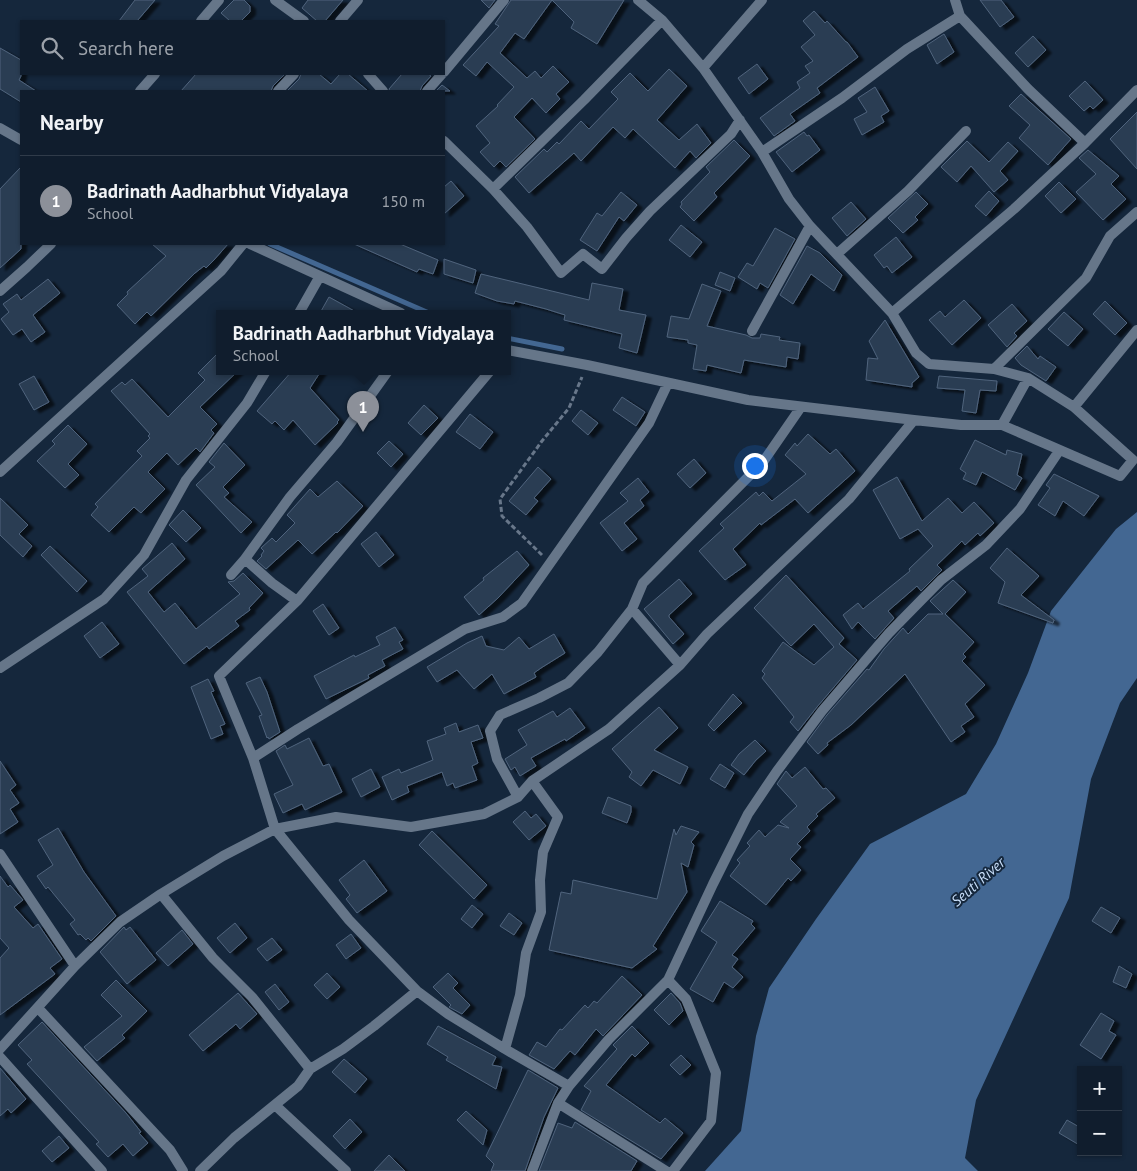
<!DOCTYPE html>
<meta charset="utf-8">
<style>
:root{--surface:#101d2d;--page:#1e2a39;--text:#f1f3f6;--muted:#9ca2aa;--line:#303b49;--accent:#8c9099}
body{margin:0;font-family:"PT Sans",sans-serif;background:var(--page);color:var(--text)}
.controls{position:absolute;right:15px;bottom:15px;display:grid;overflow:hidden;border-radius:0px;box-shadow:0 1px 4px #0004}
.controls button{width:45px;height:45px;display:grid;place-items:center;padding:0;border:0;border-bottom:1px solid var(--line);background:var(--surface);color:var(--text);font:25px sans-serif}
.you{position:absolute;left:754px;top:465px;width:18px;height:18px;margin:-12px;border:4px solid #fff;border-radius:50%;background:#1a73e8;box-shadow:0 0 0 8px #1a73e833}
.badge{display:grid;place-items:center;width:32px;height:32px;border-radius:50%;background:var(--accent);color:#fff;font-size:16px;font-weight:700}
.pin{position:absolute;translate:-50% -41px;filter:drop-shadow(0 1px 2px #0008)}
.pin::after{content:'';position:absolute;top:26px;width:18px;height:15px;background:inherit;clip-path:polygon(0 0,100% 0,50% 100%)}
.popup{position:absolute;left:216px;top:310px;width:295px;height:65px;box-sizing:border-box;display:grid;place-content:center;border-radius:0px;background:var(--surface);filter:drop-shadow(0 1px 4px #0005);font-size:16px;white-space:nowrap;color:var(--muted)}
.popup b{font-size:19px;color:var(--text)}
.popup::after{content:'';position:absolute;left:50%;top:100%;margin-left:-10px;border:10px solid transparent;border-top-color:var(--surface)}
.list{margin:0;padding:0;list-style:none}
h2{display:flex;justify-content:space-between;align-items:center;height:65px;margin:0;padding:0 20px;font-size:21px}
h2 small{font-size:16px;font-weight:400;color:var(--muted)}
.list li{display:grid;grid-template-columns:32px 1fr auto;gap:15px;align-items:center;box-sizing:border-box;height:90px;padding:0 20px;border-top:1px solid var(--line)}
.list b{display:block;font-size:19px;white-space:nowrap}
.list p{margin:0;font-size:16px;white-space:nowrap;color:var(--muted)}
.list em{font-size:16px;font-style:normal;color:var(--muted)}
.icon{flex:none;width:28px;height:28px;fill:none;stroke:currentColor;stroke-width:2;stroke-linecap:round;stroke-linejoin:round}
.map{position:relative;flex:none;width:1137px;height:1171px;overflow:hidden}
.search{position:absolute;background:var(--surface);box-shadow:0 1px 4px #0004;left:20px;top:20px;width:425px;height:55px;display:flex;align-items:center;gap:12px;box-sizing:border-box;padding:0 18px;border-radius:0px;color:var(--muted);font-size:19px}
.panel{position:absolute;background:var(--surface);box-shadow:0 1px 4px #0004;left:20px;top:90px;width:425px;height:155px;border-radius:0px}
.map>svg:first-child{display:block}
</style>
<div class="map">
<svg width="1137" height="1171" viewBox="0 0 1137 1171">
<defs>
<filter id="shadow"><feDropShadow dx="5.5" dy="3" stdDeviation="1" flood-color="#0009"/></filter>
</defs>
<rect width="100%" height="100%" fill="#15273c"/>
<path fill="#436792" d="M1137 512V678L1120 703 1091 779 1069 898 976 1100 965 1158 978 1171H705L741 1131 756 1036 769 988 816 919 870 844 966 794 996 744 1028 673 1051 611 1116 529Z"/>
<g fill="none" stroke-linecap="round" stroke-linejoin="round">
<path stroke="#436792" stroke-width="5" d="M270 244 429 313
M507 338 562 349"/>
</g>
<path fill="#2a3d53" stroke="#50647d" filter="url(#shadow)" d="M135 0H155L137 21H119Z
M234 0H244L250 6V12L241 21H230L221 13Z
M308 0H343L325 21H317L302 8Z
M481 0H495L489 8Z
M511 0H552L524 39 515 33 500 53 527 78 535 71 541 78 553 66 569 82 556 94 560 99 546 113 532 98 514 117 535 139 506 167 500 161 494 167 480 152 490 143 476 126 498 106 497 105 514 87 487 62 476 76 463 65 499 26 495 24Z
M552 0H624L597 44 571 28 574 22Z
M980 0H1001L1014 17 1000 27Z
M814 11 825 23 827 21 846 42H847L858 57 817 88 820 93 790 114 795 121 774 136 760 118 800 88 797 82 810 73 805 66 813 61 801 47 815 35 803 21Z
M944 34 954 52 937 64 927 45Z
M1033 36 1046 50 1028 67 1015 53Z
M0 48 21 60V76L19 80 36 91H21V102L0 89Z
M757 64 768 79 749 94 738 78Z
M669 69 687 86 657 120 679 140 697 124 711 143 696 158 690 151 675 168 633 129 625 138 613 127 581 161 574 153 529 193 515 177 544 149 547 152 557 142 559 144 581 121 589 129 618 99 611 92 630 73 648 91Z
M196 74H285L273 86 271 91H181Z
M301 74H319L331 84 340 74H348L368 91H287L299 79Z
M402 74H428L431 76 422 86 420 91H390L389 89Z
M1085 81 1103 100 1093 109 1090 106 1084 111 1069 96Z
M442 85 450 91H436Z
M875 87 889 111 881 116 884 122 862 135 854 119 867 112 858 98Z
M1021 94 1071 139 1048 165 1019 138 1030 125 1009 106Z
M1137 112V169L1110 139Z
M804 132 807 136 809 135 820 150 792 172 776 152Z
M734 140 750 156 714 193 717 197 694 221 680 207 682 204 681 202 710 172 706 167Z
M967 141 989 162 1008 142 1018 151 1000 171 1008 180 994 192 971 166 957 182 941 167Z
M1088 150 1119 176 1111 184 1126 199 1103 220 1076 192 1096 174 1079 158Z
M21 167V249L0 268V189Z
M451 181 464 196 444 214V187Z
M1059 182 1076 199 1061 213 1045 196Z
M989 191 999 201 986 216 975 206Z
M621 192 637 205 624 221 619 217 597 251 580 240 597 213 602 216Z
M916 192 928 204 915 217 918 220 903 233 888 218Z
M851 202 866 219 847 236 832 218Z
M681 225 702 242 690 257 669 240Z
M775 228 795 239 768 288 760 283 757 289 738 277 747 263 753 266Z
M896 237 912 257 892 273 887 266 884 268 874 255Z
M152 244H228L214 260 206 268 204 266 195 273 151 316 147 312 135 324 117 305 128 294 127 292 166 256Z
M354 244H400L438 260 433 274 419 269 417 272Z
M807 246 820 253 842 275 834 291 811 274 793 304 780 295Z
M444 259 476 270 473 283 444 274Z
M720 272 735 278 730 291 715 285Z
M481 274 589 300 592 283 623 289 619 310 646 315 637 353 619 348 622 334 564 320 565 315 546 309 515 301 514 304 497 301 475 293Z
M48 279 60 293 33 315 45 332 31 342 22 329 13 335 1 319 9 312 3 304 17 294 21 300Z
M702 284 721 291 707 326 746 335 752 338H760L761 334 780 337 779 340 800 343 798 359 787 357 786 367 744 360 741 373 707 365 706 371 693 369 697 345 688 343V340L667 337 671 316 689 319Z
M329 297 358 313H320Z
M964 300 981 318 952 345 929 320 940 311 945 317Z
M1105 301 1127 323 1115 335 1093 314Z
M1012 304 1027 321 1014 333 1017 336 1007 347 988 325Z
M1064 312 1083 329 1068 346 1048 329Z
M885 320 919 377 912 383V387L866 380 868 358 878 359 869 341Z
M1027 346 1038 359 1040 356 1056 367 1046 381 1021 365 1015 358Z
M219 352V371H238L200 407 217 424 211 430 214 433 200 452 196 448 178 465 167 453 148 472 165 489 141 513 134 507 109 532 91 515 98 507 95 504 142 456 137 451 150 438 148 436 150 434 111 391 122 382 125 385 132 379 168 417 205 380 198 373Z
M292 371H321L310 388 339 420 337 422 338 423 315 445 293 420 284 430 275 421 272 424 257 411Z
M34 376 49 402 34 410 19 384Z
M939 376 997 381 996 391 980 390 976 413 962 411 965 390 937 388Z
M622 397 645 412 636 426 613 410Z
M424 405 438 418 421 435 408 423Z
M581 410 598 423 588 435 572 421Z
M470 414 493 432 480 449 456 432Z
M68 425 87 444 68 464 79 475 65 488 37 461 55 444 52 441Z
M808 434 830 454 836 449 855 471 808 513 795 499 761 525 760 523 733 549 746 565 725 580 699 551 724 528 720 524 756 492 759 496 763 492 772 501 806 474 785 455 795 443 797 446Z
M975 440 1006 455 1007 450 1022 454 1017 475 1022 478 1015 490 982 472 976 485 963 479 966 473 960 469Z
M389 441 403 454 391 467 377 453Z
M224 443 245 465 223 487 229 493 224 497 252 522 241 533 196 485 215 467 209 462Z
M694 459 706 473 690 488 677 474Z
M538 467 551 479 534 498 538 501 526 515 509 501Z
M1054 474 1099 496 1084 516 1063 501 1055 516 1038 505 1050 488 1046 485Z
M897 477 922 521 948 498 962 513 974 502 994 523 980 536 978 533 965 545 962 541 937 565 942 570 921 591 917 586 888 611 894 618 875 639 858 622 852 629 843 615 858 603 863 609 910 571 909 569 933 546 918 529 900 539 873 490Z
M638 478 649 492 640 500 644 506 624 523 637 539 622 551 600 523 628 501 620 493Z
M337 481 363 506 337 533 336 532 312 554 298 540 266 569 257 561 262 556 261 555 264 551 261 548 272 538 276 542 295 523 287 515 310 489 318 497Z
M0 498 28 525 19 534 32 546 23 557 0 535Z
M183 510 201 528 186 542 169 525Z
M376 532 394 555 379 567 361 544Z
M172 543 185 559 148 592 164 612 175 603 196 629 240 594 228 582 234 581 243 573 263 593 249 608 250 610 235 621 239 626 209 649 207 646 184 664 127 592 148 576 142 569Z
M50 546 87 581 77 592 41 555Z
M1007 548 1039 576 1021 595 1054 620 1053 623 998 603 1005 582 990 568Z
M517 551 529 565 498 598 479 615 464 597 484 580 483 578Z
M786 575 844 638 839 644 857 660 817 707 798 731 790 722 794 717 762 678 765 674 762 671 783 642 814 665 834 647 814 624 791 646 754 608Z
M679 579 692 594 669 615V617L684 634 673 644 644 609Z
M953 580 966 592 945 614 974 642 963 654 966 657 962 661 985 685 965 704 974 717 961 726 965 732 951 742 905 674 851 725 827 743 828 745 818 754 807 742 827 715 867 669 869 670 884 649 903 628 908 634 928 614H943L930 601Z
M323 604 339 628 329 635 313 611Z
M102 622 119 644 100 658 84 636Z
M395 627 403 640 399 642 403 649 382 660 385 666 368 675 369 678 326 699 314 676 354 655 355 657 380 645 376 637Z
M554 634 565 653 541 668 534 673 536 677 504 694 492 674 474 689 457 670 437 682 427 667 467 643 482 636 486 646 504 650 519 637 529 649Z
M260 677 267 692 280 732 269 739 268 737 267 738 259 716 262 715 246 683Z
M208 679 214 691 211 692 225 724 220 726 223 734 211 739 191 687Z
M733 694 742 703 714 731 708 725Z
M659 707 678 728 654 750 688 767 680 784 653 770 641 786 629 777 632 772 612 749Z
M570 708 585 728 566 741 565 739 531 758 536 766 520 776 515 767 511 770 505 759 527 745 518 730 553 711 557 717Z
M456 723 459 732 478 725 483 738 471 742 478 763 472 766 477 780 455 788 453 783 447 786 442 772 407 786 409 792 392 800 382 777 399 769 401 773 433 760 427 741 446 734 444 728Z
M309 738 323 766 329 764 342 792 305 810 302 804 283 813 274 794 293 785 276 751 285 745 287 749Z
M755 740 766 751 756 760 744 775 731 765 739 754Z
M0 761 16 785 10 790 19 803 10 809 18 822 0 834Z
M720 764 734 773 725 788 710 779Z
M805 767 823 789 826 788 835 798 816 814 818 816 807 827 810 831 797 844 801 847 790 859 801 870 791 881 788 878 766 905 730 876 740 863 737 860 750 846 747 843 759 830 765 837 778 825 789 828 780 822 797 806 777 784 786 771 792 778Z
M371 769 380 787 361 797 352 779Z
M608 797 631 806V812L627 823 602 813Z
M525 811 531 818 536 814 546 826 529 840 513 822Z
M681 826 699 832 691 842 694 845 688 867 681 863 687 892 653 946 657 949 632 968 549 950 561 892 571 894 573 880 657 899 674 829 676 835Z
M58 828 84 872 116 916 91 941 88 938 86 940 80 934 78 935 70 924 75 920 48 887 46 889 37 876 53 865 38 840Z
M432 831 487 885 474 899 419 845Z
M364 860 387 891 357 913 346 899 350 895 339 880Z
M0 876 8 887 10 885 23 900 14 907 33 928 38 924 62 959 50 968 55 974 0 1015V958L9 948 0 938Z
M720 901 753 921 751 924 755 928 732 955 738 959 732 967 743 977 733 988 724 982 713 1002 690 989 717 942 701 931Z
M472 905 483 914 472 928 461 919Z
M1101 907 1120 918 1111 933 1092 921Z
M509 913 522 923 514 935 500 926Z
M235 923 247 938 230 953 217 938Z
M124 927 126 930 130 927 156 960 127 984 100 952Z
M182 930 193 944 168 966 156 953Z
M351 934 361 948 346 959 336 945Z
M272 938 282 950 267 961 257 949Z
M1119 966 1132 974 1126 988 1113 982Z
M327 973 340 987 327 999 314 985Z
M448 973 458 983 453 988 470 1005 462 1014 449 1007 451 1005 433 987Z
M622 976 642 995 603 1036 596 1029 575 1055 570 1051 554 1069 529 1055 537 1042 546 1047 560 1029 562 1030 585 1005 588 1008 594 1001 597 1003Z
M116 980 147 1011 122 1035 125 1038 97 1061 84 1047 122 1016 101 995Z
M275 984 289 1002 279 1010 265 992Z
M238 993 257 1014 240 1029 236 1024 203 1051 189 1035Z
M671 993 680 1003 683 1011 669 1025 654 1010Z
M1101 1013 1114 1021 1109 1031 1116 1035 1101 1059 1080 1045Z
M42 1022 126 1113 141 1132 139 1133 148 1143 133 1156 123 1144 108 1157 96 1144 99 1142 27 1064 32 1060 18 1045Z
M438 1026 496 1057 492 1065 502 1067 496 1089 446 1060 448 1057 427 1044Z
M632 1026 649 1043 635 1057 632 1054 606 1085 660 1123 665 1118 683 1133 661 1159 581 1110 591 1091 584 1086 617 1049 613 1045Z
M681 1055 691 1065 680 1075 670 1065Z
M344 1059 367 1079 355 1093 332 1072Z
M0 1068 26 1099 11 1113 8 1109 0 1116Z
M528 1070 558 1088 544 1117 525 1171H491L494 1164 486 1156Z
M466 1111 487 1130 483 1145 457 1120Z
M350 1119 362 1132 345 1149 333 1136Z
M1067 1120 1081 1128V1146L1059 1133Z
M575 1122 637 1161 631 1171H539L558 1123 572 1128Z
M59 1136 69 1148 52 1162 42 1151Z
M389 1155 405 1171H374Z"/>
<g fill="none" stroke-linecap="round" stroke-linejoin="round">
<path stroke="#68778a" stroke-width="3" stroke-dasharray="5 2.5" stroke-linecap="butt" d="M542 555 502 516 500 499 542 441 569 408 582 377"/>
<path stroke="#667689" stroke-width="10" d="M275 0 304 21
M955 0 960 16 1028 89 1085 143
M201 21 219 0
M340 21 358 0
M703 68 762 0
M444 72 504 0
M368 74 383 91
M140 91 155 74
M278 91 294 74
M427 91 442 74
M0 128 21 140
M444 141 493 189 527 227 561 273 583 254 602 269 626 238 650 211 731 134 740 120
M762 152 842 98 907 49 960 16
M493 189 584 100 662 20
M250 244 401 313
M837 254 908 191 966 131
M0 291 27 267 51 244
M299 313 320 276
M892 313 1014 209 1085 143 1137 90
M752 331 810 226
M507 350 587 365 748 400 914 420 961 425H1002L1120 476 1133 460 1074 407 1028 378 994 369 929 364 916 353 892 313 810 226 789 199 762 152 703 68 662 20 638 0
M994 369 1086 278 1110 236 1137 212
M388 371 337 442 290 497 245 559 272 583 297 601 219 676 253 758 275 829 349 920 417 991 448 1014 505 1049 569 1086
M1074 407 1137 330
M1002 425 1028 378
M0 472 221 271 243 244
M231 575 245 559
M297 601 490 371
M632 609 643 583 763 462 801 407
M0 668 104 599 144 555 186 480 247 403 266 371
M253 758 298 729 465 629 503 617 522 603 649 423 668 383
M518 797 497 759 490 731 500 715 539 698 568 683 598 652 632 609 680 665
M0 854 75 966
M161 894 213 958 252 997 310 1069
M668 980 686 999 716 1073 711 1121 673 1171
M38 1008 170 1150 183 1171
M0 1049 75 966 120 922 161 894 223 856 275 829 336 817 411 827 484 814 518 797 532 781 609 729 680 665 707 634 849 499 914 420
M505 1049 520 995 526 953 541 912 540 880 543 852 558 817 532 781
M0 1057 102 1171
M558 1103 666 1171
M275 1105 346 1171
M200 1171 234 1138 298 1086 310 1069 343 1049 374 1026 417 991
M532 1171 558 1103 569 1086 609 1039 668 980 713 884 748 814 777 771 822 711 889 633 941 580 986 545 1020 509 1059 451"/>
</g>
<g text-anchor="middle" stroke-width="4" stroke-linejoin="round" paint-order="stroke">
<g font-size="15" font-style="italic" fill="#c8def9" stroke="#15273c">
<text transform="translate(978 882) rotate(-41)" y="5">Seuti River</text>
</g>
</g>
</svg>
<div class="controls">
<button>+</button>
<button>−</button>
</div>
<div class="you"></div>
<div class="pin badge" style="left:363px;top:432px">1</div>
<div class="popup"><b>Badrinath Aadharbhut Vidyalaya</b>School</div>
<div class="search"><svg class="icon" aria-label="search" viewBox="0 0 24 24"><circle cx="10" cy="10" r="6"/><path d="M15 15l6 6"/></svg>Search here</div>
<section class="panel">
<h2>Nearby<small></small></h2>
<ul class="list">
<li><span class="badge">1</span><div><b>Badrinath Aadharbhut Vidyalaya</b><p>School</p></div><em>150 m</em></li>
</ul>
</section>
</div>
